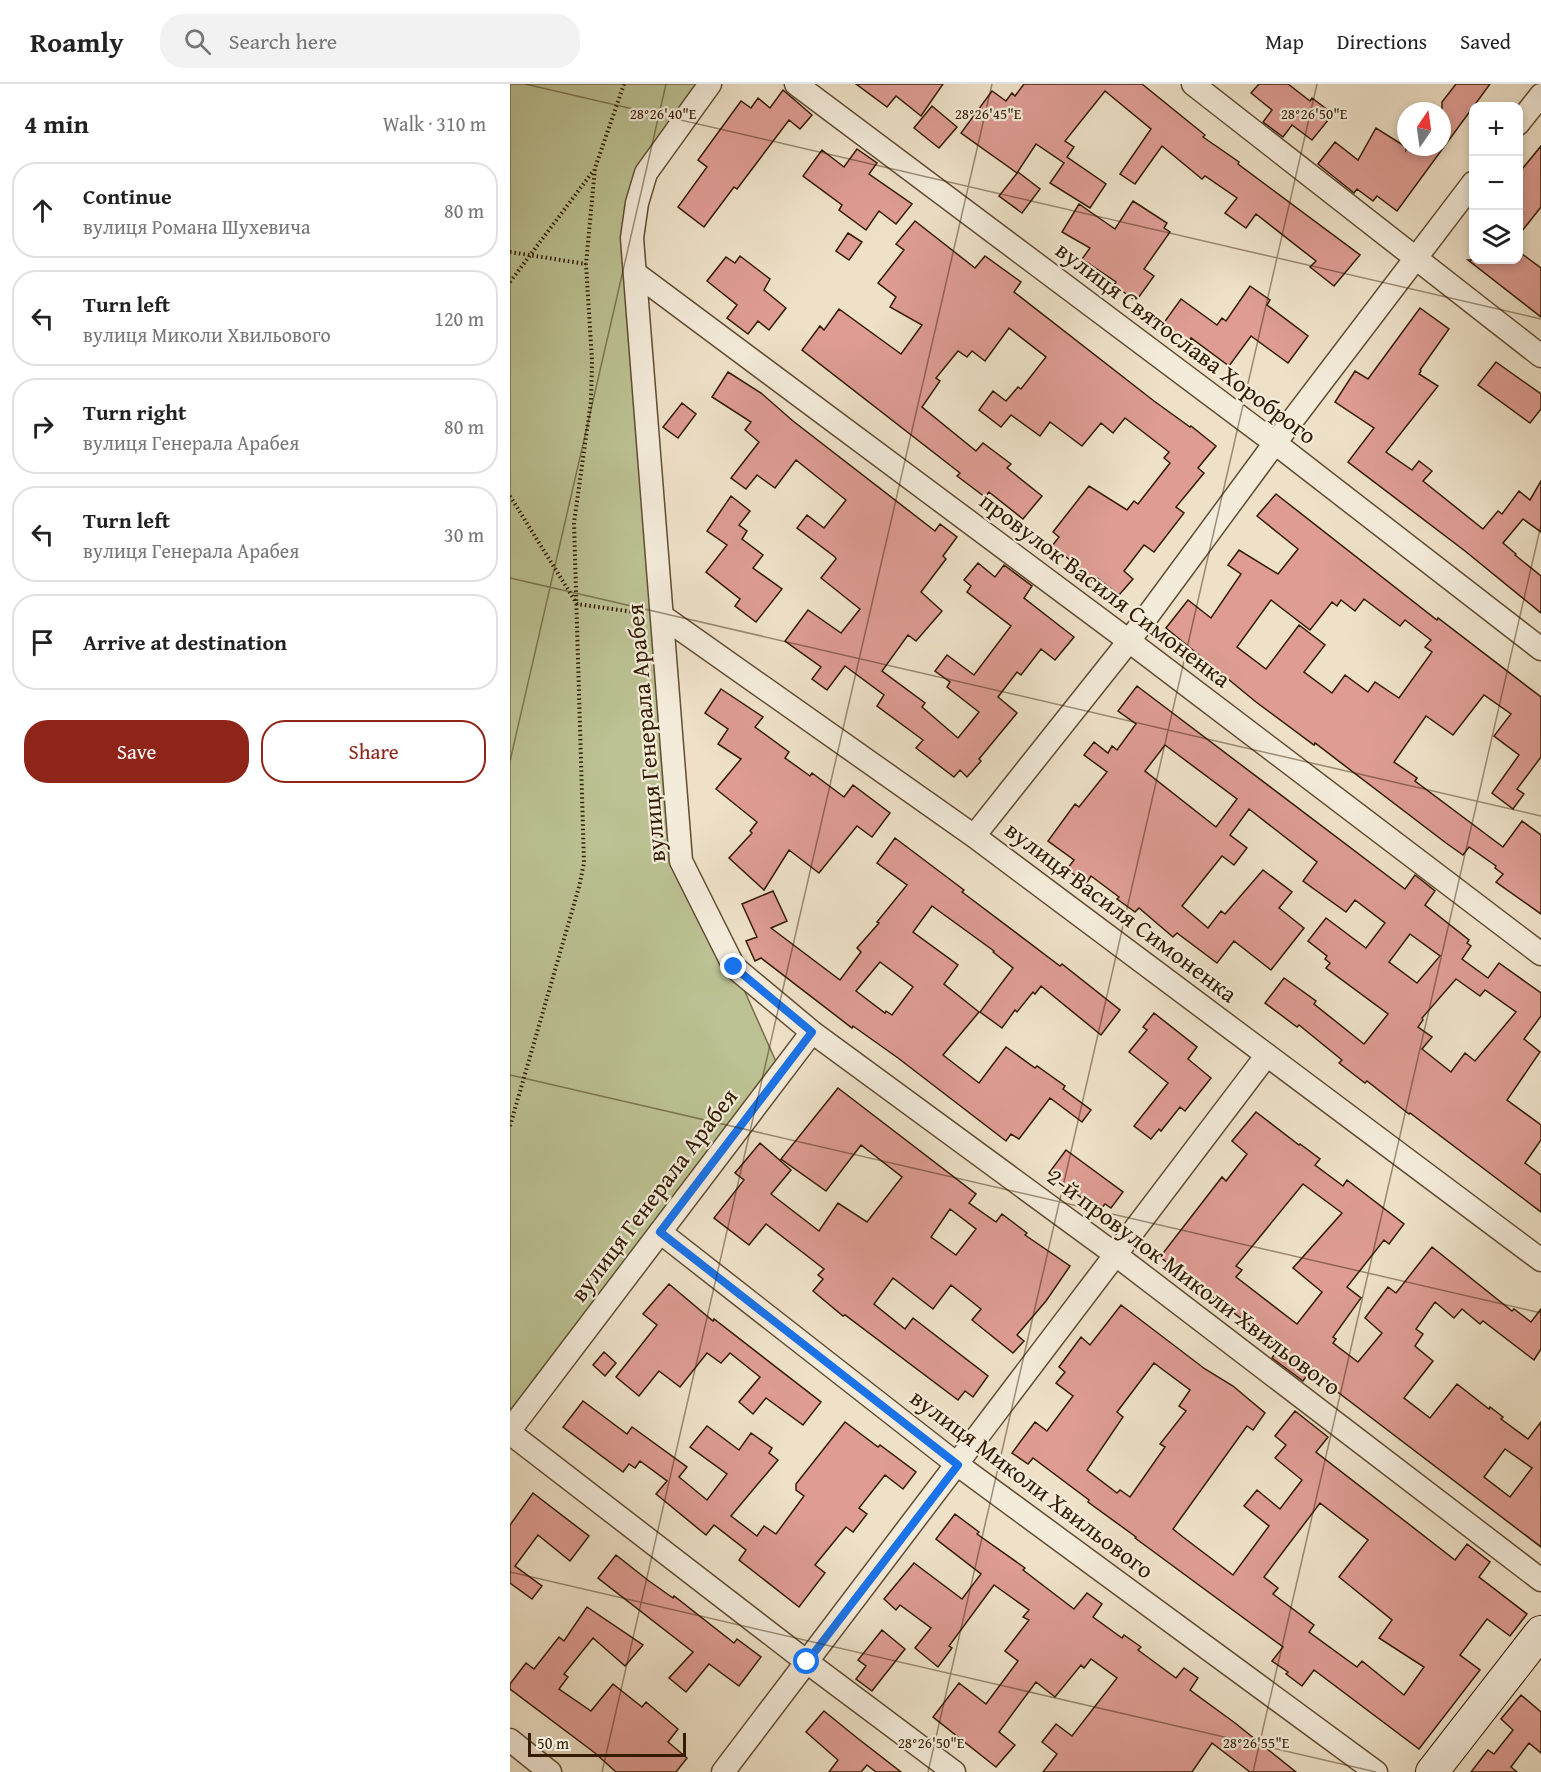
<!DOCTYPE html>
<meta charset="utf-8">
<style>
:root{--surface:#fff;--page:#f2f2f2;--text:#222;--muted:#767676;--line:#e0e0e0;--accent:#8f2418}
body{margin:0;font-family:"Gentium Book Plus",serif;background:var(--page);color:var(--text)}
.controls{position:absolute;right:18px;top:18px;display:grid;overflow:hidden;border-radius:12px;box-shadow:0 3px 9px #0003}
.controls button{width:54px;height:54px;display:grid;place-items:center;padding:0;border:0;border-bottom:2px solid var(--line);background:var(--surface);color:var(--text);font:30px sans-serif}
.compass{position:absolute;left:887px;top:18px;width:54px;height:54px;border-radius:50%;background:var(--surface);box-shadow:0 3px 9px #0003;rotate:13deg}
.scale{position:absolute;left:18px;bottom:15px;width:158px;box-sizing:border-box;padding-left:6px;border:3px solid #341c00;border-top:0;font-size:16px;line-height:21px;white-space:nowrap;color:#341c00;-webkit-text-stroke:4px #f4ecdb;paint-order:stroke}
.stop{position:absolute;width:18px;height:18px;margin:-14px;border:4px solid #1a73e8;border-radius:50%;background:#fff}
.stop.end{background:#1a73e8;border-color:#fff;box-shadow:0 2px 6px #0008}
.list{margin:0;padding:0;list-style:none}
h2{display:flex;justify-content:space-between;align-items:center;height:78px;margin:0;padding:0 24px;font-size:26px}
h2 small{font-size:20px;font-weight:400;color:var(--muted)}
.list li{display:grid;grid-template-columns:39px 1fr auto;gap:18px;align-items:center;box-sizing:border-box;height:96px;margin:0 12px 12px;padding:0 12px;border:2px solid var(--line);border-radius:24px}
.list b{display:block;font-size:22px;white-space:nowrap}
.list p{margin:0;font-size:20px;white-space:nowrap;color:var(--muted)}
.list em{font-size:20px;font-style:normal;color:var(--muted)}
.actions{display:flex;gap:12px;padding:18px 24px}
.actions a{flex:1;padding:14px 0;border:2px solid var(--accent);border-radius:24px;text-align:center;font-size:21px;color:var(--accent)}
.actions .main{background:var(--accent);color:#fff}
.icon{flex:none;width:33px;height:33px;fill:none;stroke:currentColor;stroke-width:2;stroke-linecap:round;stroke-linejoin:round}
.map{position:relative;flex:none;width:1031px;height:1688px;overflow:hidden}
header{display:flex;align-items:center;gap:36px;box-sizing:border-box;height:84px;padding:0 30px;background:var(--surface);border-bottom:2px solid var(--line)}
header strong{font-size:28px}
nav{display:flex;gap:33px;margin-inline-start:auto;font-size:21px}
.search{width:420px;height:54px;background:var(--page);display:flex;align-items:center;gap:15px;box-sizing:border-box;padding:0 21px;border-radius:24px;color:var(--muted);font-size:22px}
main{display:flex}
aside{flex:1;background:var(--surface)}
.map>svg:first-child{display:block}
</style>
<header>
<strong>Roamly</strong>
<div class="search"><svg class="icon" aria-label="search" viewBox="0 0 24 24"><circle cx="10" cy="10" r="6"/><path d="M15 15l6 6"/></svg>Search here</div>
<nav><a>Map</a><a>Directions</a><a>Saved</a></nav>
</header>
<main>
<aside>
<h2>4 min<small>Walk · 310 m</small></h2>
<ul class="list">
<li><svg class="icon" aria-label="ahead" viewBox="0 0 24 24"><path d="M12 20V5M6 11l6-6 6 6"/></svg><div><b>Continue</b><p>вулиця Романа Шухевича</p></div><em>80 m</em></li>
<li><svg class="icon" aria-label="left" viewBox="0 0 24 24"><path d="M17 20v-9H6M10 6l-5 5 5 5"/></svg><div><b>Turn left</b><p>вулиця Миколи Хвильового</p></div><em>120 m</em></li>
<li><svg class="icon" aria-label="right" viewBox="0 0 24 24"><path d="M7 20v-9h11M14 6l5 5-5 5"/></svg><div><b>Turn right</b><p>вулиця Генерала Арабея</p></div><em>80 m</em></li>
<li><svg class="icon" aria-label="left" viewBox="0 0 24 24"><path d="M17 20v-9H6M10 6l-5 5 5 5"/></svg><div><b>Turn left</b><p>вулиця Генерала Арабея</p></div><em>30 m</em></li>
<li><svg class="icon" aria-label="arrive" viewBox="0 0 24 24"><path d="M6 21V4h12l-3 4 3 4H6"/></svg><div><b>Arrive at destination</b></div></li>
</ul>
<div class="actions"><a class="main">Save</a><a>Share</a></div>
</aside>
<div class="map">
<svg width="1031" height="1688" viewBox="0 0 1031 1688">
<rect width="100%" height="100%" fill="#eee1c8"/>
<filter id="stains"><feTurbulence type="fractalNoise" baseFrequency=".00333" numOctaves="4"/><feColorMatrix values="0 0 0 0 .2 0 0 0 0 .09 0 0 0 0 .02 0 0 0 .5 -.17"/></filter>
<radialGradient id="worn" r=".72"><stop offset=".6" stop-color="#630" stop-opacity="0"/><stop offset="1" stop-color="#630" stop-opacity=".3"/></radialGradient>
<path fill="#bcc293" stroke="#786f4a" stroke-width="1.5" d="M0 0H193L127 119 171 777 224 883 271 989 0 1346Z"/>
<path fill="#de9c93" stroke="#341c00" stroke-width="1.5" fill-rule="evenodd" d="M346 0H433L411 32 386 12 377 23Z
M514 0H632L695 51 693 53 729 78 728 80 850 171 824 202 800 183 806 177 746 130 736 144 715 129 727 114 695 92 692 95 652 62 625 100 610 90 641 45 595 7 555 57 564 63 557 73 596 100 580 124 540 99 554 79 526 60 507 89 451 49 482 7 496 17 502 9 505 12Z
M749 0H778L800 17 802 14 823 30 802 56 782 41 773 53 753 38 762 26 741 9Z
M946 0H980L887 127 867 112 863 117 847 105 844 109 808 80 825 58 848 76 866 44 896 63V66L898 63H932V18Z
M273 6 302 31 290 45 279 36 227 105 224 103 194 143 168 123 197 83 188 76 231 17 241 24 248 14 260 24Z
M422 22 447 43 429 64 404 44Z
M1031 62V123L1008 152V90Z
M347 65 367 79 359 90 402 120 386 140 369 127 356 146 329 126 332 121 293 92 312 66 334 83Z
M508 88 530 105 512 129 489 112Z
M623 117 657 139 654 144 660 148 634 185 644 192 626 217 604 201 606 198 572 175 580 164 552 148 569 120 605 145Z
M405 137 465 184 475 172 511 198 504 208 644 317 680 343 681 342 706 362 688 384 694 389 666 423 674 429 644 468 634 461 614 487 623 495 609 511 587 494 582 497 568 485 569 483 542 462 549 453 543 448 579 402 617 426 624 417 628 420 660 379 654 374 659 368 615 334 603 349 591 339 572 362 540 338 530 352 501 331 491 343 469 326 483 307 496 317 508 303 511 305 536 273 499 244 475 277 462 267 457 273 448 267 426 294 430 297 412 323 466 367 473 359 501 380 497 384 532 412 513 435 479 408 475 413 447 392 450 389 292 266 310 242 314 246 329 225 391 270 412 241 380 223 386 213 368 199 394 166 386 160Z
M338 149 352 158 339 176 326 167Z
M1008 167 1031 184V233L958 176H1008Z
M230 172 260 195 254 206 276 224 259 246 248 237 238 250 217 234 227 221 197 197 216 173 225 179Z
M740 202 760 216 757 221 798 252 778 279 741 252 719 282 681 254 679 258 653 240 671 215 707 241 712 234 716 237Z
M910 224 939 245 910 286 911 287 909 290 928 302 876 368 902 386 909 377 922 387 913 397 973 445 988 427 992 430 1009 407 1020 416 1031 397V448L1013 435 993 459 1006 470 1005 471 1031 492V529L955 467 838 378 864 344 825 318 845 287 858 295Z
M986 278 1031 310V325L1020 339 968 301Z
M218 288 251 309 283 337 425 447 430 440 447 453 433 472 436 475 411 508 432 527 406 557 398 551 372 587 415 619 412 623 448 654 469 628 437 603 440 598 425 587 437 571 464 591 501 542 457 508 461 502 454 496 468 479 485 493 494 481 522 502 514 514 564 553 545 576 531 565 511 591 507 588 488 613 507 629 469 675 471 677 457 693 450 686 444 693 406 664 413 656 367 622 374 611 335 582 317 606 302 595 311 583 275 557 298 526 331 549 350 525 311 494 326 475 325 473 287 444 297 431 314 444 336 416 286 376 265 404 247 391 236 405 221 394 249 358 235 346 241 338 202 313Z
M172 319 186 330 168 354 153 343Z
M766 410 927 536 928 534 1031 613V673L1007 705 1014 710 1003 725 982 709 1009 671 984 652 1001 630 974 611 943 651 916 632 884 678 907 694 905 697 993 763 1012 737 1031 751V830L986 798 993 790 985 784 986 782 959 763 953 771 936 759 805 659 804 661 746 618 656 544 678 516 701 534 731 490 718 481 729 466 768 490 788 465 747 432ZM854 515 890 542 895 536 921 556 915 563 922 568 889 614 865 598 858 608 835 591 822 609 794 588 815 561 789 541 756 585 727 563 761 516 800 546 822 518 827 522 831 516 845 527Z
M221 412 240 427 229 441 237 447 232 455 253 471 243 484 272 505 246 538 225 522 230 515 196 488 217 461 197 447Z
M627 602 895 805 905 791 925 807 915 821 959 856 957 859 961 862 952 875 978 894 989 879 1031 909V932L1014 955 1030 968 997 1016 1031 1041V1056L1015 1079 1031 1091V1128L900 1029 899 1030 857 997 855 999 829 979 832 976 789 941 787 943 755 919 774 894 806 917 804 920 854 960 878 930 816 884 820 879 815 875 817 872 798 857 816 834 856 864 875 839 845 816 836 828 793 797 807 778 739 725 720 751 737 764 724 781 712 772 672 822 698 844 711 827 715 830 753 786 782 808 769 824 794 844 761 886 724 857 707 879 667 849 663 853 629 824 625 828 607 815 609 813 581 792 576 800 557 785 564 776 538 757 565 720 569 723 597 688 574 671 584 658 598 669 602 662 607 666 626 640 608 627ZM655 661 727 715 706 743 635 687ZM900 850 930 872 907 899 879 878ZM946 895 970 912 975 906 1006 928 965 977 955 969 941 988 912 965 922 953 908 943 913 936 912 934Z
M211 605 253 633 245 643 279 668 275 674 300 692 302 689 334 713 343 701 380 729 362 753 347 742 309 789 279 766 254 806 219 774 242 749 240 747 247 738 206 705 231 675 208 660 218 645 195 629Z
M385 754 454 806 452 808 550 882 552 880 610 926 591 951 531 902 525 910 523 908 507 928 505 926 492 944 470 928 503 884 483 868 484 867 422 822 403 848 448 881 434 900 469 928 433 971 469 999 496 963 525 984 527 982 555 1002 553 1005 581 1026 572 1038 540 1014 509 1055 501 1050 496 1057 388 974 343 942 342 944 251 874 245 877 236 857 247 853 232 820 263 807 277 837 261 844 330 896 351 868 347 864 369 839 367 838 397 801 367 779ZM370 878 403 903 382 931 376 927 375 929 346 907Z
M644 929 687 963 678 975 701 994 675 1027 670 1023 651 1047 649 1045 641 1055 624 1042 658 999 619 968 637 946 633 943Z
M328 1004 466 1110 459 1119 486 1138 492 1130 517 1149 515 1151 560 1182 536 1217 507 1251 514 1257 503 1269 462 1236 471 1225 441 1201 423 1225 383 1194 364 1220 395 1245 403 1234 478 1292 463 1313 455 1307 448 1316 335 1231 333 1232 303 1207 313 1195 308 1191 314 1185 256 1140 239 1161 204 1134 234 1096 225 1089 250 1059 281 1086 261 1110 309 1147 328 1119 357 1138 392 1093 351 1061 316 1107 271 1075ZM440 1125 466 1145 446 1171 421 1153Z
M746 1028 789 1061 790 1060 810 1075 805 1081 833 1102 837 1096 894 1140 879 1160 874 1156 837 1203 851 1214 823 1253 826 1255 823 1259 848 1278 872 1249 855 1234 878 1203 886 1209 922 1163 1002 1227 1004 1225 1021 1238 1031 1225V1265L1024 1276 973 1237 970 1240 952 1225 944 1234 925 1218 906 1245 913 1250 905 1262 923 1277 894 1314 920 1334 947 1300 979 1325 980 1323 993 1333 991 1335 1018 1355 1031 1338V1463L800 1287 793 1297 762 1274 769 1263 650 1173 712 1093 716 1097 737 1070 722 1057ZM793 1100 832 1129 783 1184 812 1208 787 1240 726 1193 732 1186 726 1182ZM995 1365 1022 1384 1000 1413 974 1393Z
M556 1066 613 1108 601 1124 595 1120 589 1127 539 1089Z
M159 1200 203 1237 204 1235 311 1318 293 1341 256 1314 243 1330 229 1318 250 1293 220 1269 211 1279 197 1269 170 1303 149 1287 129 1312 106 1293 147 1241 133 1230Z
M611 1221 695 1285 723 1302 755 1329 743 1346 737 1342 663 1445 673 1453 723 1491 759 1442 734 1422 747 1406 770 1425 792 1396 765 1374 776 1361 765 1352 785 1327 818 1353 806 1368 945 1476 957 1460 980 1478 969 1493 1017 1530 1000 1552 977 1535 950 1571 970 1586 909 1665 804 1586 792 1602 776 1590 778 1588 762 1577 773 1563 625 1454 626 1453 578 1418 579 1416 523 1374 518 1380 502 1369 525 1338 537 1347 563 1312 546 1299 555 1288 549 1283 571 1253 580 1261ZM644 1279 680 1306 669 1322 676 1327 650 1360 655 1363 620 1413 610 1406 607 1409 577 1386 613 1333 607 1328ZM810 1419 858 1456 829 1493 882 1536 869 1554 914 1583 894 1611 852 1577 847 1583 799 1548 804 1541 763 1510 768 1504 754 1493Z
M94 1268 106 1279 95 1292 83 1281Z
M73 1317 117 1350 122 1343 177 1383 169 1393 197 1416 217 1390 180 1363 197 1342 229 1366 241 1349 262 1364 259 1369 268 1376 221 1432 247 1452 254 1442 266 1450 294 1412 286 1406V1400L335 1338 368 1363 370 1361 406 1388 393 1405 375 1391 349 1424 357 1430 343 1448 336 1443 305 1481 315 1489 289 1523 229 1476 236 1466 204 1441 196 1451 146 1410 157 1397 130 1377 125 1384 119 1380 113 1388 53 1343Z
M23 1409 79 1452 60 1477 28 1451 5 1482 32 1502 22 1515 0 1499V1441Z
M445 1430 469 1448 467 1450 515 1484 513 1486 564 1525 577 1509 592 1520 583 1533 612 1554 614 1551 631 1563 628 1566 666 1594 674 1584 688 1594 680 1606 725 1639 786 1688H740L702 1659 682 1688H533L547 1670 532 1658 546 1640 562 1652 607 1594 581 1575 574 1584 571 1581 545 1613 526 1598 489 1648 505 1661 486 1683 423 1633 449 1599 476 1620 508 1577 495 1567 519 1536 513 1533 519 1526 484 1501 439 1562 442 1564 428 1583 405 1564 421 1544 390 1521 386 1526 374 1515 404 1479 452 1515 471 1490 426 1455Z
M106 1471 139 1497 163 1514 164 1512 224 1559 227 1555 251 1573 229 1602 199 1580 176 1608 159 1594 183 1568 88 1494Z
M77 1523 133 1561 115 1582 83 1554 54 1590 58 1593 49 1605 81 1627 103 1600 132 1623 136 1618 168 1645 158 1658 177 1674 166 1688H106L85 1669 0 1605V1600L16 1579 24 1585 49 1553 54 1557Z
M372 1546 395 1565 362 1607 346 1595 356 1582 348 1576Z
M1011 1611 1031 1628V1669L1019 1659 1001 1683 1007 1688H961L978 1666 984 1670 1003 1646 991 1635Z
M314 1627 346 1653 391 1688H366L357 1681 351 1688H319L328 1676 296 1648Z"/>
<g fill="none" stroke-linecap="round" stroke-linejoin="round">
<g stroke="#624d32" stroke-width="25">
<path id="street" d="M200 0 136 89 127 119 122 154 171 777 224 883 302 948 606 1171 1031 1496
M286 0 765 359 1031 565
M683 0 1031 272
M1008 40 1031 11
M125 189 619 557 1031 870
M152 532 464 752 1031 1176
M464 752 619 557 765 359 963 99
M150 1148 448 1381 866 1688
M0 1346 302 948
M0 1349 297 1578 444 1688
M0 1656 40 1688
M213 1688 757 971"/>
</g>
<g stroke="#341c00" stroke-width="34">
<path id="secondary" d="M922 1688 1031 1548"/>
</g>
<path stroke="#341c00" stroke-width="4" stroke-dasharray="1.5 3" stroke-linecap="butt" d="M0 168 76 180
M0 198 84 86
M0 412 67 520 131 529
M0 1042 69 803 74 779 64 439 81 317 82 277 76 180 85 84 114 0"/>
<use href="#street" stroke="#f4ecdb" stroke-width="22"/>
<use href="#secondary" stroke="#f4ecdb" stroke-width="32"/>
</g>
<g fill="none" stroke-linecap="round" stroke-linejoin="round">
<path stroke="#1a73e8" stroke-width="8" d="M224 883 302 948 150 1148 448 1381 297 1578"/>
</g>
<path fill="none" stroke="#341c00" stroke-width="1.5" stroke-opacity="0.45" d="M15 0 1031 235M0 494 1031 732M0 677 156 0M0 991 1031 1229M0 1488 866 1688M92 1688 482 0M418 1688 807 0M743 1688 1031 441"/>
<g text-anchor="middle" stroke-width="4.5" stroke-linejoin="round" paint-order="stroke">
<g font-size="24" fill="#341c00" stroke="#f4ecdb">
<text transform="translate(676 259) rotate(37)" y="8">вулиця Святослава Хороброго</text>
<text transform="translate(595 506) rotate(37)" y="8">провулок Василя Симоненка</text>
<text transform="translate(136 649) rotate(-95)" y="8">вулиця Генерала Арабея</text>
<text transform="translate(611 828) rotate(37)" y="8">вулиця Василя Симоненка</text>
<text transform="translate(144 1111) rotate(-53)" y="8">вулиця Генерала Арабея</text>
<text transform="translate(684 1198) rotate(37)" y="8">2-й провулок Миколи Хвильового</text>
<text transform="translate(522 1400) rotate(37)" y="8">вулиця Миколи Хвильового</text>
</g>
</g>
<g font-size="15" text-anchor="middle" fill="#341c00" stroke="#f4ecdb" stroke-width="4.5" stroke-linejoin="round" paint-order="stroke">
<text x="153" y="35">28°26'40"E</text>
<text x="478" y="35">28°26'45"E</text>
<text x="804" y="35">28°26'50"E</text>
<text x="421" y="1664">28°26'50"E</text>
<text x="746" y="1664">28°26'55"E</text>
</g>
<rect width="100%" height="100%" filter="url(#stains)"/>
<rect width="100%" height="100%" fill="url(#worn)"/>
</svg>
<div class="controls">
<button>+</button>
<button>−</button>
<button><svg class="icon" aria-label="layers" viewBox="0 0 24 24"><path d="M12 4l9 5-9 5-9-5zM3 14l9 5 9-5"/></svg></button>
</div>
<svg class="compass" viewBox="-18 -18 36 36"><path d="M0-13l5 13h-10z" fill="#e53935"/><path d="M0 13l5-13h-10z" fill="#767676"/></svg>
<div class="scale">50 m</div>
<div class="stop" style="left:297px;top:1578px"></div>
<div class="stop end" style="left:224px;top:883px"></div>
</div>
</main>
